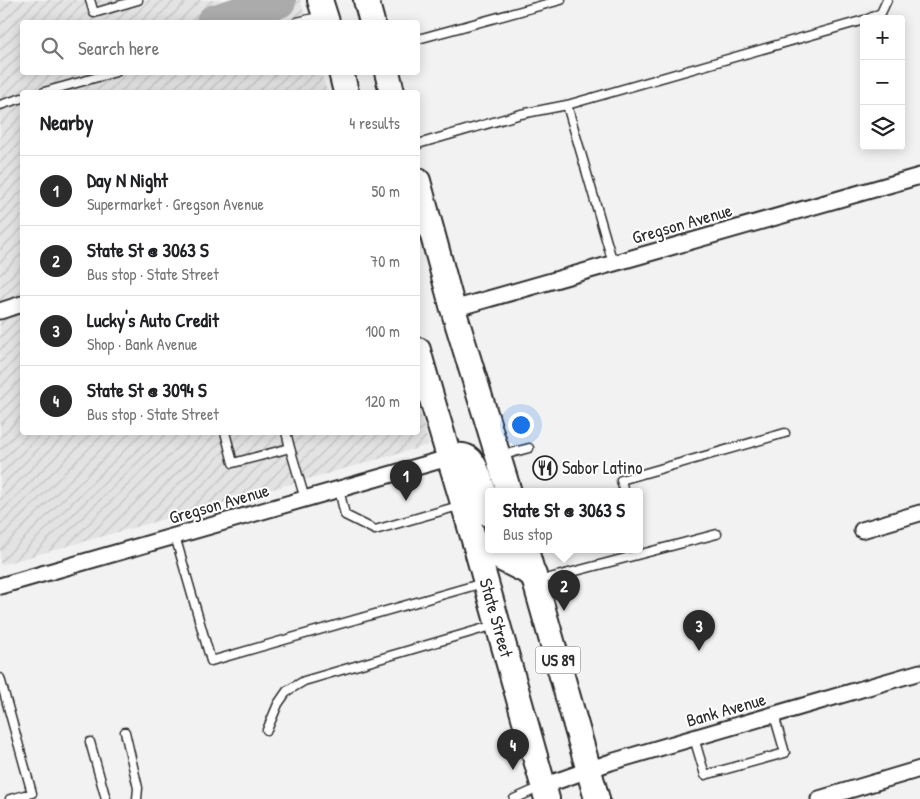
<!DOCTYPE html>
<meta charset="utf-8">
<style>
:root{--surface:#fff;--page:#f2f2f2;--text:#202124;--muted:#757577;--line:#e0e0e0;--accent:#2b2b2b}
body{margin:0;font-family:"Patrick Hand",sans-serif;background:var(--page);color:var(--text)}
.controls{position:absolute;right:15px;top:15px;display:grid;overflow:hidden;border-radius:5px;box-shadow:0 2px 12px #0003}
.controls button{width:45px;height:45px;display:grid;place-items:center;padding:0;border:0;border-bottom:1px solid var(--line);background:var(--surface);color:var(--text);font:25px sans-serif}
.you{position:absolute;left:520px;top:424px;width:18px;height:18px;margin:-12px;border:4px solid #fff;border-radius:50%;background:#1a73e8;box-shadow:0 0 0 8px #1a73e833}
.badge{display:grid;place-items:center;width:32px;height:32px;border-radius:50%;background:var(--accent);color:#fff;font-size:16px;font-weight:700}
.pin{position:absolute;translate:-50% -41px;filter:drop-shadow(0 1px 2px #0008)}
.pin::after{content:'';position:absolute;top:26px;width:18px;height:15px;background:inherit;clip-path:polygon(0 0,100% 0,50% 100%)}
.popup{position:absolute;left:485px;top:488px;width:158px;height:65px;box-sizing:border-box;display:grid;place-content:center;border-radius:5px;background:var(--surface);filter:drop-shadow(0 1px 4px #0005);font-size:16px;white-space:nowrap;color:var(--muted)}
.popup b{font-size:19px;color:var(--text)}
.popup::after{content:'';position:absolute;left:50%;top:100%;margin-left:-10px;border:10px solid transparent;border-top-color:var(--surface)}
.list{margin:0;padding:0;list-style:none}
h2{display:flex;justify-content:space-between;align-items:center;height:65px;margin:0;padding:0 20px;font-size:21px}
h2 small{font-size:16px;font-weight:400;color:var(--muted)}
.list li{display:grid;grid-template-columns:32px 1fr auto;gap:15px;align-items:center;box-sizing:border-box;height:70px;padding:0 20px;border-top:1px solid var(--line)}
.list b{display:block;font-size:19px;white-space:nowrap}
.list p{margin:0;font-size:16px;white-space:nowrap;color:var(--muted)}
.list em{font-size:16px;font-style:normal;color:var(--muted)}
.icon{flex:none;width:28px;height:28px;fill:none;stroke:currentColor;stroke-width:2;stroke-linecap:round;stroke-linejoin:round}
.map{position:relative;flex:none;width:920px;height:799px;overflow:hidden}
.search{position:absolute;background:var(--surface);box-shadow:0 2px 12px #0003;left:20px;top:20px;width:400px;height:55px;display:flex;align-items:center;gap:12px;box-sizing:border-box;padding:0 18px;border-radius:5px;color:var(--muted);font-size:19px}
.panel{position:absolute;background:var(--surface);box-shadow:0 2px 12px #0003;left:20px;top:90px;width:400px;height:345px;border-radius:5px}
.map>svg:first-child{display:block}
</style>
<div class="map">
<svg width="920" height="799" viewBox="0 0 920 799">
<defs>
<pattern id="industrial-furrows" width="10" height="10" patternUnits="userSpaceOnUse" patternTransform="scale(1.25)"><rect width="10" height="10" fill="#e3e3e3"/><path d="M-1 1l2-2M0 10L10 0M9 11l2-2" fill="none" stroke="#c3c3c3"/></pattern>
</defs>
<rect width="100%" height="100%" fill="#f2f2f2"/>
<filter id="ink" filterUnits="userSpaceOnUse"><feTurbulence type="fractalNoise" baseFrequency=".02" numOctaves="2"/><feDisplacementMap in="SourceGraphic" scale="10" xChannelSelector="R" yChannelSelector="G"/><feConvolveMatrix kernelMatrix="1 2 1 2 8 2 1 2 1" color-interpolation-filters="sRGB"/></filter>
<g filter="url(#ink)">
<path fill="url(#industrial-furrows)" d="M0 0H300L307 22H22V72L321 73 327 92H22V432H418V406L429 445 0 565Z"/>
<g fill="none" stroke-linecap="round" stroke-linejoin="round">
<path stroke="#ababab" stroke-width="34" d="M213 22 279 1"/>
<g stroke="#2b2b2b" stroke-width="11">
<path id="lane" d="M90 0 94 13 138 0
M868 19 881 13 887 0
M297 22 322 16
M418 39 561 0
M44 92 116 72
M0 105 22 98
M567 105 613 263
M418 144 521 114 567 105 864 20
M225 432 233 463 290 448 305 499
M286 432 290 448
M500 456 529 448
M339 489 345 515 375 530 462 505
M624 492 621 480 785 433
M175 536 211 661 483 583
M538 581 717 534
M0 678 32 793 10 799
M267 730 278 704 287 691 304 681 495 625
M125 732 138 788 137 799
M694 738 705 775 785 753 774 715
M90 742 106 799
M514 799 541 787"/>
</g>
<g stroke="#2b2b2b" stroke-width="19">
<path id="street" d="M453 309 920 176
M0 311 22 304
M862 530 920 513
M0 586 448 458
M543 786 611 762 920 672
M819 799 920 769"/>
</g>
<g stroke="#2b2b2b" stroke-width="28">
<g id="primary">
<path d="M320 0 327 22"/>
<path d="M366 0 372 22"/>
<path d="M341 72 346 92"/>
<path d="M387 72 392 92"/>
<path d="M418 181 453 309 509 492"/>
<path id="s1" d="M418 350C436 416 457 481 476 547 500 631 523 715 547 799"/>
<path d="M448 458C454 456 462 454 468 458 479 465 485 500 489 514"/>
<path d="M499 550 502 559 534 575"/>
<path d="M526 550 597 799"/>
</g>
</g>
<use href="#lane" stroke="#fff" stroke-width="8"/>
<use href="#street" stroke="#fff" stroke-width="15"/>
<use href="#primary" stroke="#fff" stroke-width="24"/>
</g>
</g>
<defs>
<g id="restaurant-ring" transform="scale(1.25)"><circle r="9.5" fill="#fff" stroke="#2b2b2b" stroke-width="1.5"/><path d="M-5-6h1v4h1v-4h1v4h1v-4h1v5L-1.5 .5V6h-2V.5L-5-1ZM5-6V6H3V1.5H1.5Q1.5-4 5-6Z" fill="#2b2b2b"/></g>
</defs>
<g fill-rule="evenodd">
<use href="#restaurant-ring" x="545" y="468"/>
</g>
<g text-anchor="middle" stroke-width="4" stroke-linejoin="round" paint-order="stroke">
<rect fill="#fff" stroke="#6b6b6b" stroke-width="1" x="535.5" y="646.5" width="45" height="27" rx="4"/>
<g font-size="16" font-weight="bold" fill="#2b2b2b">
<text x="558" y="666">US 89</text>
</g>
<g font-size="18" fill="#2b2b2b" stroke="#fff">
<text transform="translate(682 224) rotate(-16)" y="6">Gregson Avenue</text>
<text transform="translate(219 504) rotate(-16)" y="6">Gregson Avenue</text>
<text dy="6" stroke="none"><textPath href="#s1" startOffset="279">State Street</textPath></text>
<text transform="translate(726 710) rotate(-16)" y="6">Bank Avenue</text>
</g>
<g font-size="18" fill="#2b2b2b" stroke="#fff" text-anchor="start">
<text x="562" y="474">Sabor Latino</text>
</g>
</g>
</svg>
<div class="controls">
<button>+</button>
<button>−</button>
<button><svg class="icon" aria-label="layers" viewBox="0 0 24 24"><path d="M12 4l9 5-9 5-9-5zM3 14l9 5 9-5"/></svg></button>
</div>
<div class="you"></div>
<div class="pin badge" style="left:406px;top:501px">1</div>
<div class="pin badge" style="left:564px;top:611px">2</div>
<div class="popup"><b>State St @ 3063 S</b>Bus stop</div>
<div class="pin badge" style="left:699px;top:651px">3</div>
<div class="pin badge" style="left:513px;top:770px">4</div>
<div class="search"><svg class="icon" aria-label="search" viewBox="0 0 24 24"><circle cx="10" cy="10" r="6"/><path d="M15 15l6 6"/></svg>Search here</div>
<section class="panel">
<h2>Nearby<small>4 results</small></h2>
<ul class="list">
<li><span class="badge">1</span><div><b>Day N Night</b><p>Supermarket · Gregson Avenue</p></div><em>50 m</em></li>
<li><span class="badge">2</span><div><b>State St @ 3063 S</b><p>Bus stop · State Street</p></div><em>70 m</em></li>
<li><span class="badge">3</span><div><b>Lucky's Auto Credit</b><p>Shop · Bank Avenue</p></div><em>100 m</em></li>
<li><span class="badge">4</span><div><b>State St @ 3094 S</b><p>Bus stop · State Street</p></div><em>120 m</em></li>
</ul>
</section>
</div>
